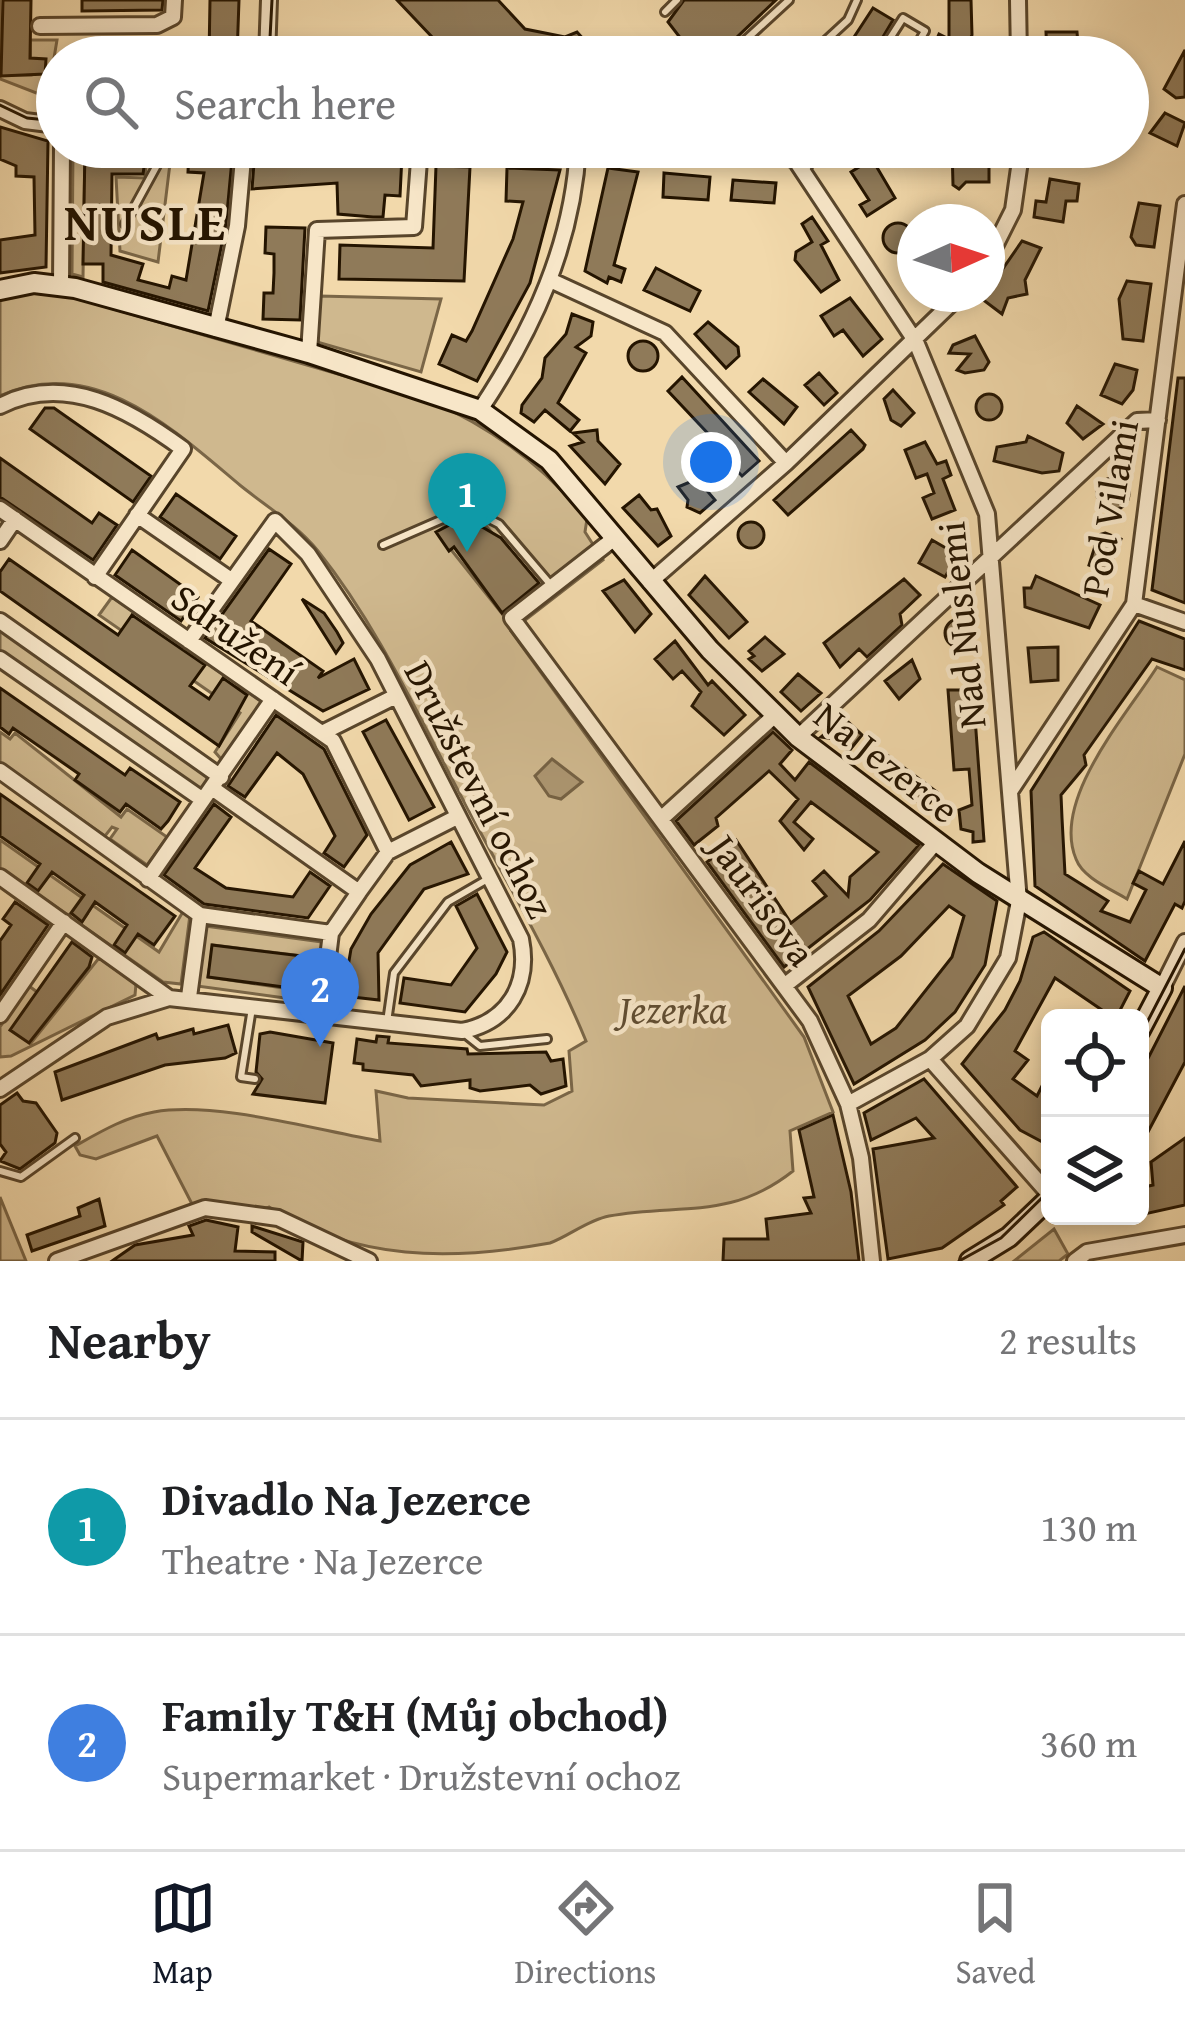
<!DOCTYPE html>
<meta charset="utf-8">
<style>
:root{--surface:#fff;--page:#f2f2f2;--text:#202124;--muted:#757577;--line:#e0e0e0;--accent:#111827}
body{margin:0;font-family:"Gentium Book Plus",serif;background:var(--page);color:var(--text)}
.controls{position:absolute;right:36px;bottom:36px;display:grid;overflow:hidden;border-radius:18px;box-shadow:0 6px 18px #0003}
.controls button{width:108px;height:108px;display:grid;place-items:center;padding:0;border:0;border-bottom:3px solid var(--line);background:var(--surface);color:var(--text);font:60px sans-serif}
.compass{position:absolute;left:897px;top:204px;width:108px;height:108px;border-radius:50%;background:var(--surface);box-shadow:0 6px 18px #0003;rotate:87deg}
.you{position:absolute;left:711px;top:462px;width:42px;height:42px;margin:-30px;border:9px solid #fff;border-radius:50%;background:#1a73e8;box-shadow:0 0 0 18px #1a73e833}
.badge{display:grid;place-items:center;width:78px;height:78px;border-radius:50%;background:var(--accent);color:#fff;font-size:39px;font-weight:700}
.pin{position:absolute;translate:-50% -99px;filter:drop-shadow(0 3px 6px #0008)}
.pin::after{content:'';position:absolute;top:63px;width:42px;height:36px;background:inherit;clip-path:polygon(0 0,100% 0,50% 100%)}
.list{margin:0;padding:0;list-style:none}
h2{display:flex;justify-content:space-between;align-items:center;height:156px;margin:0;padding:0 48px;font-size:51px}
h2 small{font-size:39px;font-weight:400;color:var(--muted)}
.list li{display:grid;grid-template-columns:78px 1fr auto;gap:36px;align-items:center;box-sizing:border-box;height:216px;padding:0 48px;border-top:3px solid var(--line)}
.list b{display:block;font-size:45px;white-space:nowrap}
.list p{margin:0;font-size:39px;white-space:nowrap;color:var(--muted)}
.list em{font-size:39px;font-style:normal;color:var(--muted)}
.icon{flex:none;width:66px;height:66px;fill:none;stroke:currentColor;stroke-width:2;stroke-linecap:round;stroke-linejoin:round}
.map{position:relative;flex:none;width:1185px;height:1261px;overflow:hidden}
.search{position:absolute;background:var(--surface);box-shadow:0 6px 18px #0003;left:36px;right:36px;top:36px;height:132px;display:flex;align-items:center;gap:30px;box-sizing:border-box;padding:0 42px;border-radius:66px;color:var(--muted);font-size:45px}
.sheet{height:588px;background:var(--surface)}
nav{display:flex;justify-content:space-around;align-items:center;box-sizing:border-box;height:168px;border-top:3px solid var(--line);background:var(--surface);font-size:33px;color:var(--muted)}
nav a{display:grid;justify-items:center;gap:6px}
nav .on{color:var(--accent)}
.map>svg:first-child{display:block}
</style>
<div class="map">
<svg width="1185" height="1261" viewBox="0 0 1185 1261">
<rect width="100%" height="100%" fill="#f2d9ab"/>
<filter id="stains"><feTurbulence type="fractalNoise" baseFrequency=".00167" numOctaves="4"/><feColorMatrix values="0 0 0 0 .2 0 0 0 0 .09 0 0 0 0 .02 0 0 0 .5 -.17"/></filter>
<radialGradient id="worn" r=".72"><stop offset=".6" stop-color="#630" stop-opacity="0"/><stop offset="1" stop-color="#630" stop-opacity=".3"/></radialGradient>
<path fill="#cfb88e" stroke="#7a6647" stroke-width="3" fill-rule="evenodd" d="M0 0 1 75H31L30 40H57L51 76 57 77V101L0 79Z
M73 147H85L83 277 72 274Z
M147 147H172L158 262 120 251 116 177 145 178Z
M15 292H55L431 401C493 428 544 466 587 519L585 532 603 560 511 631 804 1037 833 1112 790 1131 793 1171C730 1221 679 1203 609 1216 588 1220 569 1236 550 1243 451 1261 357 1261 269 1207 244 1218 218 1198 192 1204L157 1136 96 1159 80 1155 75 1146C100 1132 125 1117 154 1112 217 1101 316 1130 380 1141L376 1091 408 1098 544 1105 572 1091 569 1051 586 1041C551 956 504 878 461 796 417 713 377 625 318 551 298 526 266 506 241 486 174 430 94 353 0 396V298ZM462 514 467 520 476 514 498 540 504 536 545 585 534 593 511 561 497 562 524 600 503 615 437 532Z
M319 296 441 299 421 372 317 342Z
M112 597 134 612 128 622 143 633 150 623 196 656 190 665 199 672 206 663 225 676 219 685 232 695 239 686 262 702 222 760 215 752 240 713 99 615Z
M0 628 206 774 208 784 197 789 0 651Z
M1157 667 1185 680V754L1127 899C1111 889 1083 878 1076 859 1051 800 1126 716 1157 667Z
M0 732 10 739 15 733 121 817 127 809 167 837 147 865 110 839 117 829 112 827 105 836 0 762Z
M0 840 159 952 184 910 190 915 181 984 163 982 80 924 87 914 77 907 69 916 0 868Z
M205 926 322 942 314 1002 197 986ZM213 945 310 957 314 968 311 992 208 977Z
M99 958 136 984 135 995 11 1056 0 1057V1027L29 986 37 992 31 1043Z
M0 1197 26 1261H0Z
M1054 1229 1068 1254 1059 1261H1014Z"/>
<path fill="#ac9671" stroke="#766244" stroke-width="3" d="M552 759 582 782 561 799 549 796 535 776Z"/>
<path fill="#8f7a59" stroke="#241400" stroke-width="3" fill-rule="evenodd" d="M3 0H31L30 58 46 59 45 74 1 76Z
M82 0H163L162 10 82 11Z
M210 0H239L237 57H209Z
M397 0H498L525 29 565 37 577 32 586 42 625 44 637 57H570L571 51 519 43 532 57H451Z
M684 0H776L716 57H695L668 22Z
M949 0H971L972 35 961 57H929L939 34 949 39Z
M873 8 893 20 871 57H841Z
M1046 32H1077L1078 45 1058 50V57H1047Z
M308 39 348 43 346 57 307 56Z
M1185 50V97L1176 98 1164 89Z
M1165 113 1185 123 1177 146 1150 133Z
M0 127 48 141 46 267 0 273V240L35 235 34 177 16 176V166L0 159Z
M85 147H147L143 174H112L111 255 143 264 138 280 169 288 172 276 186 280 204 173 188 172 189 147 233 149 226 224 208 311 103 282V264H83Z
M952 147H989V182H966L959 189 953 185Z
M255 150 327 158 402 155 400 196 385 195 383 217H373L338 214 337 183 252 189Z
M872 159 895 198 867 216 860 205 869 200 851 172Z
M436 166 470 167 464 281 339 279 340 245 433 248Z
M507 168 560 170 530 283 477 381 439 364 452 335 466 341 472 331 513 239 523 202 506 201Z
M608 168 638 172 614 265 625 269 621 282 609 277 607 283 585 271Z
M664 173 710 177 708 200 663 197Z
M1050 179 1079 184 1077 201H1066L1063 222 1034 217 1036 201 1046 202Z
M733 180 776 183 774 203 731 200Z
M1139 203 1160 206 1154 247 1136 245 1131 237Z
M812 217 828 241 821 245 839 280 821 292 795 260 796 252 812 242 802 224Z
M883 238a15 15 0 1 1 30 0a15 15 0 1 1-30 0Z
M266 227 305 228 300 320 263 319 264 293H273L274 273V254L265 253Z
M1022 241 1041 248 1025 280 1027 294 1008 298 1002 314 982 299Z
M656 268 700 291 690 311 644 290Z
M1127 281 1151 284 1143 341 1123 339 1119 299Z
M850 298 882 339 863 356 843 330 834 336 821 316Z
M572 314 593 322 591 336 576 347 586 353 558 403 579 420 570 431 545 410 534 422 521 413 522 405 542 378 545 358 566 334Z
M708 322 738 347 739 356 726 368 695 334Z
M975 336 989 362 984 370 965 373 957 370 970 354 949 353 953 345Z
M628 356a15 15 0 1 1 30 0a15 15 0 1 1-30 0Z
M1115 364 1137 370 1133 390 1122 404 1101 395Z
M819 373 837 393 824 405 805 385Z
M682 377 759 461 742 476 727 460 735 452 721 436 716 442 668 391Z
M1178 378H1185V603L1152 590Z
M763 379 797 407 784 424 749 392Z
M893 390 914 413 901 426 891 420 884 399Z
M976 407a13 13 0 1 1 26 0a13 13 0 1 1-26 0Z
M1077 406 1103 424 1083 439 1067 423Z
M45 408H54L151 476 133 502 30 429Z
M597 430 598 441 620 464 605 484 570 446 583 442 573 433Z
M851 430 865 445 863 449 788 515 774 500Z
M1028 436 1063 453 1059 471 1042 473 994 461 997 447 1026 442Z
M925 442 937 464 946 461 951 475 943 479 955 510 932 519 923 498 934 493 927 474 916 478 905 450Z
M0 458 92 523 99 513 117 525 93 560 0 497Z
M1097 494a16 16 0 1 1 32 0a16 16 0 1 1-32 0Z
M697 479 715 500 700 513 687 507 688 500 678 487Z
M176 494 236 536 220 559 160 517Z
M639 495 651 510 657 509 671 536 658 546 623 508Z
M465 517 501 538 539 583 502 613 454 547 449 551 436 532Z
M738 535a13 13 0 1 1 26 0a13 13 0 1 1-26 0Z
M1105 533 1121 539 1107 572 1089 565 1096 543 1091 537Z
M932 540 958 555 945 577 919 563Z
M269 549 291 564 251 621 323 671 318 678 354 659 369 689 323 711 205 638Z
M132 550 198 597 181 621 115 575Z
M9 559 118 635 132 615 205 665 190 686 209 699 223 678 247 695 219 746 0 591V572Z
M705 576 747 622 729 638 689 595Z
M1036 576 1100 605 1089 628 1025 607 1024 588H1031Z
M904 579 920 595 900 614 902 625 867 657 859 649 840 667 824 643Z
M624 580 651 614 635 632 603 591Z
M302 599 324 613 337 632 343 643 336 653Z
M945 633a14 14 0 1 1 28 0a14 14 0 1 1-28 0Z
M1139 621 1185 639V670L1152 659 1084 755 1086 765 1061 795 1062 818 1065 874 1108 901 1101 911 1130 922 1146 890 1133 883 1139 871 1163 884 1185 841V901L1182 908 1175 904 1145 961 1035 886 1031 791Z
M765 637 784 654 762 671 749 659 754 656 749 651Z
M675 641 708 685 712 681 745 715 724 735 692 706 701 692 682 671 673 679 655 659Z
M1058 647V680L1031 682 1028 648Z
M912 660 920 679 899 699 885 681Z
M798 674 821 693 801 711 781 692Z
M0 688 125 775 130 768 180 802 168 821 161 829 126 804 120 812 75 780 79 774 13 728 9 734 0 727Z
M948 690H973L984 841 973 842V832L961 829 959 810 972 805 969 769 954 770Z
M276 715 324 749 367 835 344 867 324 853 335 836 303 774 277 753 245 797 228 786Z
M844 718 862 735 849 751 835 739 821 737Z
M386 720 434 807 409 820 363 732Z
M773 732 792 750 780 764 795 780 809 762 919 845 870 900 784 967 707 862 736 840 791 923 826 896 813 881 824 871 848 896 850 877 878 852 811 802 794 822 813 839 804 850 780 821 798 799 769 771 716 818 718 826 694 845 676 821Z
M887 755 937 792 926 808 875 771Z
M0 794 175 916 154 945 138 934 125 953 114 945 127 925 95 902 82 922 71 913 84 895 52 872 38 891 27 883 40 864 0 836Z
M214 804 231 817 195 868 226 888 293 897 310 872 330 886 308 918 204 904 164 875Z
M451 842 468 874 424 889 411 907 378 953 379 1000 343 996 351 949 371 914 410 865Z
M943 864 997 901 985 965 955 1012 925 1040 854 1084 808 987 879 931ZM949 906 964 916 952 957 896 1028 871 1044 848 996 901 956Z
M477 894 507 952 496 974 465 1012 400 1003 404 978 451 985 477 948 456 906Z
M15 902 48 925 0 995V941L11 925 3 919Z
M1044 932 1130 991 1116 1018H1084L1102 1010 1055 978 1015 1051 1028 1060 1013 1079 1037 1096 1050 1070V1146L1020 1130 962 1064 1005 1010 1020 981 1033 937Z
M72 942 92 957 89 967 29 1043 10 1030Z
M212 945 310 957 306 990 208 977Z
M1185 986V1062L1140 1147V1074Z
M228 1025 236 1053 225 1058 165 1065 62 1100 55 1072 156 1034 158 1039 193 1029 194 1034Z
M270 1032 333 1043 325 1103 253 1094 262 1079 256 1072 260 1034Z
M377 1036 389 1037 388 1043 467 1049 468 1054 546 1052 551 1061 563 1059 566 1086 541 1094 530 1085 480 1091 470 1088V1080L421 1086 413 1075 363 1070V1064L354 1063 357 1039 376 1042Z
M924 1079 1017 1187 1001 1201 1004 1205 942 1248 888 1259 873 1149 934 1138 916 1118 871 1140 864 1113Z
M17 1093 23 1101 36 1103 57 1133 55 1143 20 1169 0 1161 6 1152 0 1144V1105Z
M833 1115 851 1192 859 1261H723L724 1239H768L766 1219 811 1213 804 1198 814 1197 799 1130Z
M1185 1138V1205L1140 1215V1188L1153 1185 1151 1162Z
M99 1199 105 1226 32 1251 27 1235 80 1216 78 1208Z
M206 1220 238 1227 235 1251 275 1252V1261H112L135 1245 193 1235 189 1226Z
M252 1226 303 1242 302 1261 252 1232Z"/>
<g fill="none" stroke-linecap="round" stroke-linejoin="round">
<g stroke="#58452b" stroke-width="12">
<path id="lane" d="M665 12 677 0
M157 57 181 54
M727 57 789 0
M808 57 848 20 857 0
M878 57 903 18 925 31 910 57
M806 169 821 147
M125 224 167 147
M383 545 468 508 499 524 550 584
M252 1008 241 1077 255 1079
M387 1022 394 973 448 902 486 880
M465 1034 480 1046 547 1039
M0 1171 21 1177 75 1138"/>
</g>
<g stroke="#58452b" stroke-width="20">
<path id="street" d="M1018 0 1019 57
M40 26 157 25 173 17 174 0
M267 57 269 0
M0 109 25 121 57 125
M770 147 796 161 916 342 987 514 1019 901 1008 958 967 1026 930 1059 848 1104
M987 262 1013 210 1022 147
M550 280 665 333 786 463
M61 285 62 147
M216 329 237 226 244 147
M309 353 317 230 414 227 420 147
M0 406C65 372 130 410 183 449L95 577
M480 410C533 330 573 244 578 147
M0 509 333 741 388 852
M137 515 231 580
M616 537 512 618 810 1021 848 1104 861 1158 872 1261
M0 541 15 519
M650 582 786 463 961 294
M1134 604 1185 622
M0 621 221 777
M0 659 203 800
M322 733 396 696
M798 737 1137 421 1158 420
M0 771 200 915 331 933
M212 788 359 892
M1011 790 1134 604 1185 204
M662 818 774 716
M0 877 169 998
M148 879 273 699
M784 986 869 920 936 842
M1162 988 1185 942
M189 997 200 915
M321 1014 331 933 359 892 388 852 457 817
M0 1015 64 922
M930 1059 1050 1195
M0 1089 107 1017 169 998 462 1031C509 1022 530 984 521 939L378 659 308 554 275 521 189 641
M57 1261 205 1208 278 1218 369 1261
M1075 1261 1087 1252 1185 1235"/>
</g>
<g stroke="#241400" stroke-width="24">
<path id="secondary" d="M0 290 34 283 75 288 309 353 480 410 549 460 710 650 798 737 978 873 1162 988 1140 1030
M970 1261 1009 1237 1050 1198"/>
</g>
<use href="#lane" stroke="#f7e6c8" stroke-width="6"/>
<use href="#street" stroke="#f7e6c8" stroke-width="14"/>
<use href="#secondary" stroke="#f7e6c8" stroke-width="18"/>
<path stroke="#241400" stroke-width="3" d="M269 57 272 0
M0 105 27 118 57 121
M1140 1036 1185 949
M959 1261 1001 1238 1050 1190"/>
</g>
<g text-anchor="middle" stroke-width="9" stroke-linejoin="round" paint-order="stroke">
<g font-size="39" fill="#241400" stroke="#f7e6c8">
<text transform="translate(1109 508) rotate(-80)" y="14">Pod Vilami</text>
<text transform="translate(961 625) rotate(-96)" y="14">Nad Nuslemi</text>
<text transform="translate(236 634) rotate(35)" y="14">Sdružení</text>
<text transform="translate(887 762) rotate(38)" y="14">Na Jezerce</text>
<text transform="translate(480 789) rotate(63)" y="14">Družstevní ochoz</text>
<text transform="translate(763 900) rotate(54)" y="14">Jaurisova</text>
</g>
<g font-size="39" font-style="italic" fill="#604d32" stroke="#f7e6c8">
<text x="673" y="1023">Jezerka</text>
</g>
<g font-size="51" font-weight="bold" letter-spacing="3" fill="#241400" stroke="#f7e6c8">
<text x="146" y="240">NUSLE</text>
</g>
</g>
<rect width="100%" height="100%" filter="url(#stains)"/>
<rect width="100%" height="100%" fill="url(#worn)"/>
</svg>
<div class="controls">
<button><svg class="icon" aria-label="locate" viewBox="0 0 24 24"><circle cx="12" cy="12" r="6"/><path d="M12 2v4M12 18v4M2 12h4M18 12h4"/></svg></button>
<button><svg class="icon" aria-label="layers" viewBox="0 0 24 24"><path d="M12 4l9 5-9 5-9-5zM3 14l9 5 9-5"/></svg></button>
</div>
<svg class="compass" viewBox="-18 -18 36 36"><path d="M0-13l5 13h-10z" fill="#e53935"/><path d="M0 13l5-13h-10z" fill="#757577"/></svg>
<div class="you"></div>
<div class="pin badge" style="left:467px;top:552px;background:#0f9aa8">1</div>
<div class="pin badge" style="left:320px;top:1047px;background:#3f7fe0">2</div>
<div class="search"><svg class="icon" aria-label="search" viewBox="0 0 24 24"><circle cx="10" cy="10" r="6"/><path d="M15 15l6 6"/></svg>Search here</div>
</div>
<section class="sheet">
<h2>Nearby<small>2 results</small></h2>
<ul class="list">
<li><span class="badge" style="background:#0f9aa8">1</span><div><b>Divadlo Na Jezerce</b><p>Theatre · Na Jezerce</p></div><em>130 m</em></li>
<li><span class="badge" style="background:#3f7fe0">2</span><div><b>Family T&amp;H (Můj obchod)</b><p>Supermarket · Družstevní ochoz</p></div><em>360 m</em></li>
</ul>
</section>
<nav>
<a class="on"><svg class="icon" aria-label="map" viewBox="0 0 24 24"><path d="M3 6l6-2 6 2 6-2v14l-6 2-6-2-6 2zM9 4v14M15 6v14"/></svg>Map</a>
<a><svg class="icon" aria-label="directions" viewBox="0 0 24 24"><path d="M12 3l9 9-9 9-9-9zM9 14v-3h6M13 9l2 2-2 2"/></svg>Directions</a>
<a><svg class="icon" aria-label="saved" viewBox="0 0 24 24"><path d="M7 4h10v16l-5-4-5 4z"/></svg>Saved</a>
</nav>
